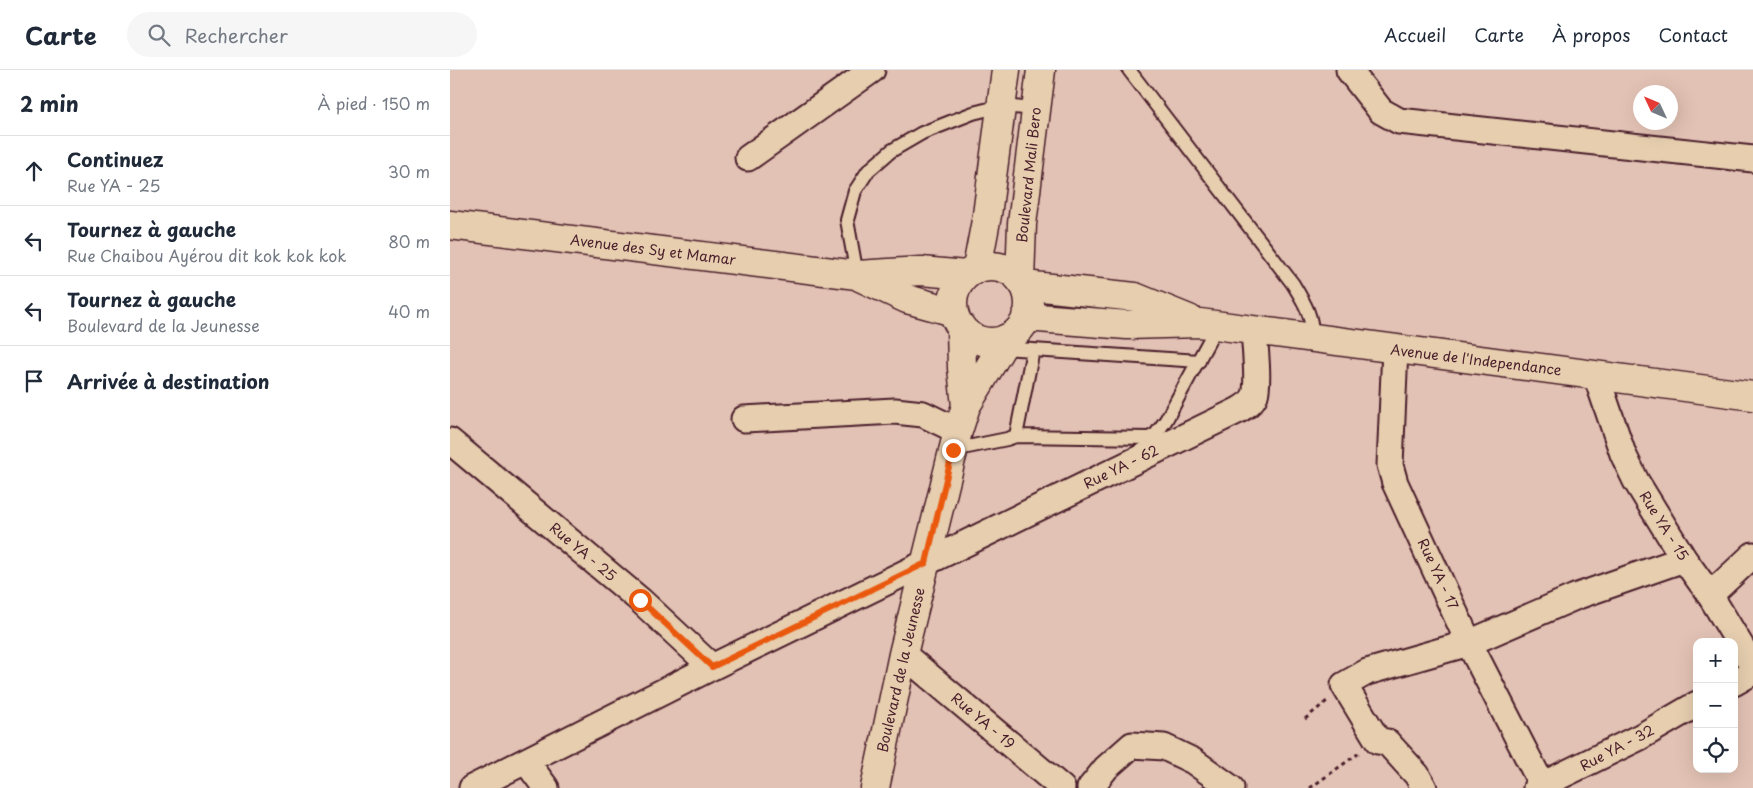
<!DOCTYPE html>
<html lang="fr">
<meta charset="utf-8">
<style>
:root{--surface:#fff;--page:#f6f6f7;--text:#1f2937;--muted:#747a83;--line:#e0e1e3}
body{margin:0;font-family:"Playpen Sans",sans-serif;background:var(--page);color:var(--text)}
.controls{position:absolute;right:15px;bottom:15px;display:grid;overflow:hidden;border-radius:10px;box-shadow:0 5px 20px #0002}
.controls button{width:45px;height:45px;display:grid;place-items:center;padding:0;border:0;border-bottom:1px solid var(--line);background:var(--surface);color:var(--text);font:25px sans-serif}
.compass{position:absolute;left:1183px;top:15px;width:45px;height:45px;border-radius:50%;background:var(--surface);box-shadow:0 5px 20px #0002;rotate:314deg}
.stop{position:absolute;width:15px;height:15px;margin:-11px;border:4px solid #ea580c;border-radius:50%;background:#fff}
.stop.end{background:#ea580c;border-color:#fff;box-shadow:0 1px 5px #0008}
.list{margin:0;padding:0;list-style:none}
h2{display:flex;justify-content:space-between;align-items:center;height:65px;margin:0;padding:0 20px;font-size:21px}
h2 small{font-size:16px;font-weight:400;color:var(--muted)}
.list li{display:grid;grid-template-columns:32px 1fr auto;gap:15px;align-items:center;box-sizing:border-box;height:70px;padding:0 20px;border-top:1px solid var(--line)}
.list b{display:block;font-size:19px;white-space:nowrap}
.list p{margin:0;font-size:16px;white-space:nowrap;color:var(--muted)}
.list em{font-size:16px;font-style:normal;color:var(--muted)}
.icon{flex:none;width:28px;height:28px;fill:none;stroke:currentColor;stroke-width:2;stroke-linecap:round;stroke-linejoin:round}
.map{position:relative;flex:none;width:1303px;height:718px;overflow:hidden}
header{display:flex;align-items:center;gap:30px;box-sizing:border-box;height:70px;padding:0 25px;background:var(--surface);border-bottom:1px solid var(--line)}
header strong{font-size:24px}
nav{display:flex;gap:28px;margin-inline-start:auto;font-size:18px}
.search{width:350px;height:45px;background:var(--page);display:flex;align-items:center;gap:12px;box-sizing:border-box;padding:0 18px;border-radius:28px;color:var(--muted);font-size:19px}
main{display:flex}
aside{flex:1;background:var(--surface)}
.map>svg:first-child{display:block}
</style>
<header>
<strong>Carte</strong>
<div class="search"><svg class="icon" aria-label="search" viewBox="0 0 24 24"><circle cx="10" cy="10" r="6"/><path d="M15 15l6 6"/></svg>Rechercher</div>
<nav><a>Accueil</a><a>Carte</a><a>À propos</a><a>Contact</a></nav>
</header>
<main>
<aside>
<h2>2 min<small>À pied · 150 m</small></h2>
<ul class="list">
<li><svg class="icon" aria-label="ahead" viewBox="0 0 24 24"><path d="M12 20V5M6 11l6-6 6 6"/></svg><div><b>Continuez</b><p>Rue YA - 25</p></div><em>30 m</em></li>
<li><svg class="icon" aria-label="left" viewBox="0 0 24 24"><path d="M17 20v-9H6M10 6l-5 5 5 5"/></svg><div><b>Tournez à gauche</b><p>Rue Chaibou Ayérou dit kok kok kok</p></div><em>80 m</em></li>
<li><svg class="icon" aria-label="left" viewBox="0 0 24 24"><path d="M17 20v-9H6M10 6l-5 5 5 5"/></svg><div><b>Tournez à gauche</b><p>Boulevard de la Jeunesse</p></div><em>40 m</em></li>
<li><svg class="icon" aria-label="arrive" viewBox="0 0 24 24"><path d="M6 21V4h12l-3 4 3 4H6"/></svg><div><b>Arrivée à destination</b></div></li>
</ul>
</aside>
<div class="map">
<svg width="1303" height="718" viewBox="0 0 1303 718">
<rect width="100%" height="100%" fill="#e2c2b4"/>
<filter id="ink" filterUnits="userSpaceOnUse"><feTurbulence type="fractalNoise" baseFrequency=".02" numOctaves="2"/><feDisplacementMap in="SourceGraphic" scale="10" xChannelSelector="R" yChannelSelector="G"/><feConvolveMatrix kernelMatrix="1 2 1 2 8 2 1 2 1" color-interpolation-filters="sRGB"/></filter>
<g filter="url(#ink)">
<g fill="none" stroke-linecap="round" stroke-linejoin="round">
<g stroke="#4a1f2b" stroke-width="16">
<path id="lane" d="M679 0 843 214C854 232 863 246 862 268
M407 205 397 150 405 121 418 101 441 81 472 63 523 43 551 36 586 39
M583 280 749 291
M566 366 699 368 706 364 716 350 767 256
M503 380 557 369 566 366 583 280 551 278"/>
</g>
<g stroke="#4a1f2b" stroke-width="29">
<path id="street" d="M899 0 931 41 949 51 1303 89
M298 88 422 0
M945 279 940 395 945 413 1019 573 1092 715
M1146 305 1173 384 1186 411 1234 489 1260 525 1303 596
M294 349 445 341 473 344 508 361
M0 371 190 530 262 597
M1260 525 1303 485
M453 584 612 718
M1284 613 1303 602
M76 691 96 718
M22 718 262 597 787 341C794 337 802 333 805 325 809 312 805 276 804 261
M640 718 656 698 682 675 714 677 743 691 781 718
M974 718 967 705 937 672 928 671 894 615 917 602 1019 573 1125 527 1234 489
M1086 718 1190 667 1247 634"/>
</g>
<g stroke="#4a1f2b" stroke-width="31">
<path id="secondary" d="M511 257 512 298 516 336
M425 718 453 584 508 361 516 336 557 268"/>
</g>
<g stroke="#4a1f2b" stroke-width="31">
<path id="primary" d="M527 198 537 145 556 0
M570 210 572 154 591 0"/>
</g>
<g stroke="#4a1f2b" stroke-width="31">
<path id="highway" d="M0 155 407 205 471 201 516 205
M503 234a38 38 0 1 1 76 0a38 38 0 1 1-76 0Z
M410 207 457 229 504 242
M574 215 685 227 739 249
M576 247 677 255 750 253 1303 326"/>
</g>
<path stroke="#4a1f2b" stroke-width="3" stroke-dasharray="4 4" stroke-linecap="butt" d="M855 649 877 631
M860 718 909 683"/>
<use href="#lane" stroke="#e6ceaf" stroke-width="12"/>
<use href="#street" stroke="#e6ceaf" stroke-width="25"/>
<use href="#secondary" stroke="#e6ceaf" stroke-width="28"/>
<use href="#primary" stroke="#e6ceaf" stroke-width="28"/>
<use href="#highway" stroke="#e6ceaf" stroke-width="28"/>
</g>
</g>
<g fill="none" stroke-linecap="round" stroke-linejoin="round" filter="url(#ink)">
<path stroke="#ea580c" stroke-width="6" d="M190 530 262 597 476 493 503 380"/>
</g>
<g text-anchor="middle" stroke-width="4" stroke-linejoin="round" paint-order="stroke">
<g font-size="14" fill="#4a1f2b" stroke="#e6ceaf">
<text transform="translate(579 105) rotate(-84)" y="5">Boulevard Mali Bero</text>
<text transform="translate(203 180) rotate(7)" y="5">Avenue des Sy et Mamar</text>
<text transform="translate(1026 290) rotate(7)" y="5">Avenue de l'Independance</text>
<text transform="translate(671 397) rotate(-26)" y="5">Rue YA - 62</text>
<text transform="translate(1214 456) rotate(58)" y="5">Rue YA - 15</text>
<text transform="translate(133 482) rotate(40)" y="5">Rue YA - 25</text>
<text transform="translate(988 504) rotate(65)" y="5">Rue YA - 17</text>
<text transform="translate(451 600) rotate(-77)" y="5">Boulevard de la Jeunesse</text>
<text transform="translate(533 651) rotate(40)" y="5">Rue YA - 19</text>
<text transform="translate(1167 678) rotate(-28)" y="5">Rue YA - 32</text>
</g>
</g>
</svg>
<div class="controls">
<button>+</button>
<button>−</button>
<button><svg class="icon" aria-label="locate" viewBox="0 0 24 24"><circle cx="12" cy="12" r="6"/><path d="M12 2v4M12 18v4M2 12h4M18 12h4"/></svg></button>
</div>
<svg class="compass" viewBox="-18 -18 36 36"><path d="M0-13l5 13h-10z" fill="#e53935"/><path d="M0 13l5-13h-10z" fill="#747a83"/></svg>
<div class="stop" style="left:190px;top:530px"></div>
<div class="stop end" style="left:503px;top:380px"></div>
</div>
</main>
